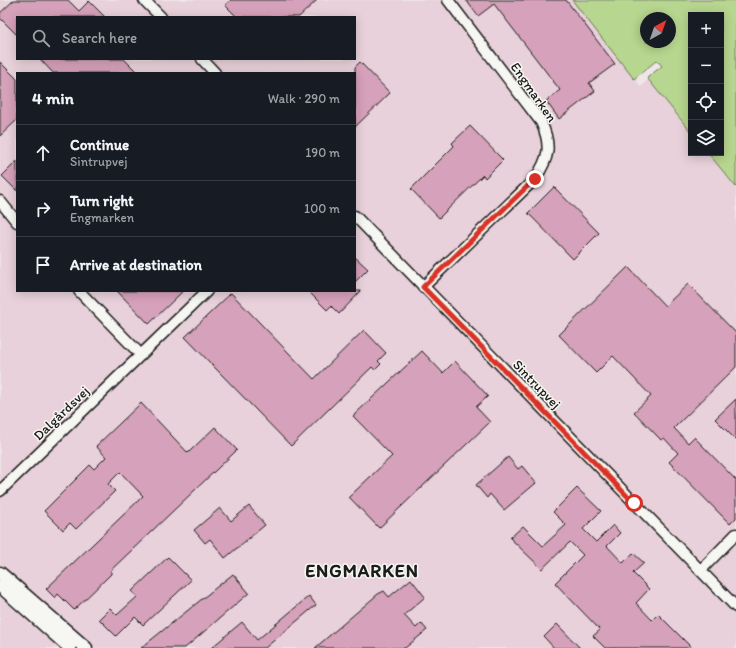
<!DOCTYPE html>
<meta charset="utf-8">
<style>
:root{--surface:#171b24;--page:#20242c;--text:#f1f3f6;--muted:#9ea1a6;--line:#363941}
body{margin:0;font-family:Itim,sans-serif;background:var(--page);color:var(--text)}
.controls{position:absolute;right:12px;top:12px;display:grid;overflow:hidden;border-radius:0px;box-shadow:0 2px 10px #0003}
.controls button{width:36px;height:36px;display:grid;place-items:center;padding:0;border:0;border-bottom:1px solid var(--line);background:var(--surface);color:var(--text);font:20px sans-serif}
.compass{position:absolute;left:640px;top:12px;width:36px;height:36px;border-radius:50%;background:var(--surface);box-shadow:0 2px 10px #0003;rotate:40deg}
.stop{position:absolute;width:12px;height:12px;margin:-9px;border:3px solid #d93025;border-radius:50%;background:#fff}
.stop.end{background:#d93025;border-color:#fff;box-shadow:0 1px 4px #0008}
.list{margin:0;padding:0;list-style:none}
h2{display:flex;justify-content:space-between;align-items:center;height:52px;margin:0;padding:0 16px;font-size:17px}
h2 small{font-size:13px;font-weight:400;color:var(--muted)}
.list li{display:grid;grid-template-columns:26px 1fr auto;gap:12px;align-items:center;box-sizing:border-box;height:56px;padding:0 16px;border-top:1px solid var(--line)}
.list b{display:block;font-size:15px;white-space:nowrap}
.list p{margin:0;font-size:13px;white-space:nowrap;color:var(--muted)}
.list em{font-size:13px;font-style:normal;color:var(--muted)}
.icon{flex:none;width:22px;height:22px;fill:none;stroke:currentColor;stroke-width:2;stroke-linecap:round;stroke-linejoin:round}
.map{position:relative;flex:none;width:736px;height:648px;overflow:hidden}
.search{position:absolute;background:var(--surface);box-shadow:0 2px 10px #0003;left:16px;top:16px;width:340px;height:44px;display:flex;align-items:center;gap:10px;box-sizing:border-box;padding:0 14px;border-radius:0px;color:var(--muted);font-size:15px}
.panel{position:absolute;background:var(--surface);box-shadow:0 2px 10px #0003;left:16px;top:72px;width:340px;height:220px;border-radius:0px}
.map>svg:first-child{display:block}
</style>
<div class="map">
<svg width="736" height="648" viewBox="0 0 736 648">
<rect width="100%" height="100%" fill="#f0e5e7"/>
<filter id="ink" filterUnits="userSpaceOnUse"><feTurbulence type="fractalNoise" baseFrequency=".025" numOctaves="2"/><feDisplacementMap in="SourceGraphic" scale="8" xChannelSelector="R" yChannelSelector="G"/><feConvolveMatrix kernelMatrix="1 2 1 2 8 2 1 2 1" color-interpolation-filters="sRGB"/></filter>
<g filter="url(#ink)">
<path fill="#e8d1da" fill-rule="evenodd" d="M0 0H579L641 87 651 76 691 128V153H710L736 187V648H0ZM17 17H355V59H17ZM17 73H355V291H17Z"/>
<path fill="#b7d68f" stroke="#6a7956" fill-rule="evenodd" d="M572 0H736V187L708 153H721V15H691V132L647 78 662 66 657 60 634 79ZM646 18H670V42H646Z"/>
<path fill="#d6a1ba" stroke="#1c1c1c" d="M14 0H68L79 11 89 1 105 17H17V35L0 18V13Z
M231 0H317L299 17H237L225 5Z
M466 0H566L615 64 589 83 595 91 559 119 546 101 560 90 494 4 478 16Z
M40 59H124L138 73H53Z
M0 62 17 79V120L0 136Z
M360 62 390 93 355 127V67Z
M470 126 503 160 485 178 483 175 439 218 411 189 454 146 452 143Z
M17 161V191L2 176Z
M554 187 599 233 573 259 528 213Z
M355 257 368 269 355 282Z
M628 267 665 306 688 284 736 333V367L674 428 688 443 694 437 736 480V518L730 524 669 462 678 453 664 438 661 440 634 412 651 396 613 356 596 373 559 335Z
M117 291H183L149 324Z
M308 291H361L339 314 331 306 327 310Z
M231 293 314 379 364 330 386 353 378 361 381 364 375 370 372 367 291 446 185 337Z
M422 351 443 373 455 361 488 396 476 407 490 422 379 528 349 497 392 456 353 416Z
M736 399V440L715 419Z
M141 403 188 453 215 427 237 450 111 570V574L74 610 58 594 55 598 46 589 143 496 120 472 108 484 115 491 76 529 70 523 63 530 44 511 90 465 94 469 106 457 96 446Z
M508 457 518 469 522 466 536 483 504 510 490 494 487 498 476 485Z
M577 488 601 511 583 529 596 542 613 525 620 533 607 546 623 563 633 553 644 563 633 573 649 589 636 603 652 620 658 614 692 648H605L593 636 600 630 555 583 583 555 570 542 542 569 510 538 523 526 543 546 566 525 553 512Z
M249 506 265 525 225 558 210 539 205 543 194 530 220 508 231 521Z
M168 557 191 580 143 625 135 617 116 636 99 619 110 608 117 615 137 597 132 591Z
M233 574 249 593 185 648H141Z
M411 579 425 597 404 615 416 628 421 623 427 630 405 648H315L378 594 384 591 389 597Z
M309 596 316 605 265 648H211L242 622 257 640Z
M557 624 580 648H554L544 637Z"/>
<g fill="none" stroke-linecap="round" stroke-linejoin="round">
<g stroke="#1c1c1c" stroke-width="13">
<path id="minor" d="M144 0 161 17
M202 59 215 73
M0 201 17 222
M355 216 736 607
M423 287 535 179C549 158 552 146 541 122L448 0
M79 291 141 355
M0 491 207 291
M701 570 736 534"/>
</g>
<g stroke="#1c1c1c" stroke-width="15">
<path id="tertiary" d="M0 573 86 648
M0 586 70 648"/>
</g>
<use href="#minor" stroke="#f6f6f2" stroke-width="10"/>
<use href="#tertiary" stroke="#f6f6f2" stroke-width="12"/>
</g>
</g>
<g fill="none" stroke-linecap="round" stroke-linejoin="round" filter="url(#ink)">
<path stroke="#d93025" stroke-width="5" d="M535 179 423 287 634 503"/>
</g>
<g text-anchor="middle" stroke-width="3" stroke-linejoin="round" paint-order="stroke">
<g font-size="14" fill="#1c1c1c" stroke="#f6f6f2">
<text transform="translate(534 92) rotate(55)" y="5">Engmarken</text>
<text transform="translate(537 384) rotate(46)" y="5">Sintrupvej</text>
<text transform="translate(61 413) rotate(-44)" y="5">Dalgårdsvej</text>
</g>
<g font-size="18" font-weight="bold" letter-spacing="1" fill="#1c1c1c" stroke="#f6f6f2">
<text x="362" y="577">ENGMARKEN</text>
</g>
</g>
</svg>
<div class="controls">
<button>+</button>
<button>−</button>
<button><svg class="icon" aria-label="locate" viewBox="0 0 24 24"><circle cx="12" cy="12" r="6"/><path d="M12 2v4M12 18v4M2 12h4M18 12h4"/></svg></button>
<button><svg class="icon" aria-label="layers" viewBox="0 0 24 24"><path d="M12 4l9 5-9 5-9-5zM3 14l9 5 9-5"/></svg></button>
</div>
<svg class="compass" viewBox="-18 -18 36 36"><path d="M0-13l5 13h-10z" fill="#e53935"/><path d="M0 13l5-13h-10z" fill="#9ea1a6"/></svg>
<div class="stop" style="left:634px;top:503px"></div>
<div class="stop end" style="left:535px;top:179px"></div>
<div class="search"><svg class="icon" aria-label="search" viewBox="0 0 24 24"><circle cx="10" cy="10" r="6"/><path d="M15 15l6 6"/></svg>Search here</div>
<section class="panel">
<h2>4 min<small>Walk · 290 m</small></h2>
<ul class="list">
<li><svg class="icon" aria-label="ahead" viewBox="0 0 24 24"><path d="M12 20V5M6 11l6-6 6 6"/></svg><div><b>Continue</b><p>Sintrupvej</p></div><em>190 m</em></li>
<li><svg class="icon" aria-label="right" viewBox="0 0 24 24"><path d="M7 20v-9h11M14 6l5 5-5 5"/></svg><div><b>Turn right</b><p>Engmarken</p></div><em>100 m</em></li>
<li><svg class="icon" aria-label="arrive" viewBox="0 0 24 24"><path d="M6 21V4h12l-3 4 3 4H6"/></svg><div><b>Arrive at destination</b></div></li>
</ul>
</section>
</div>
